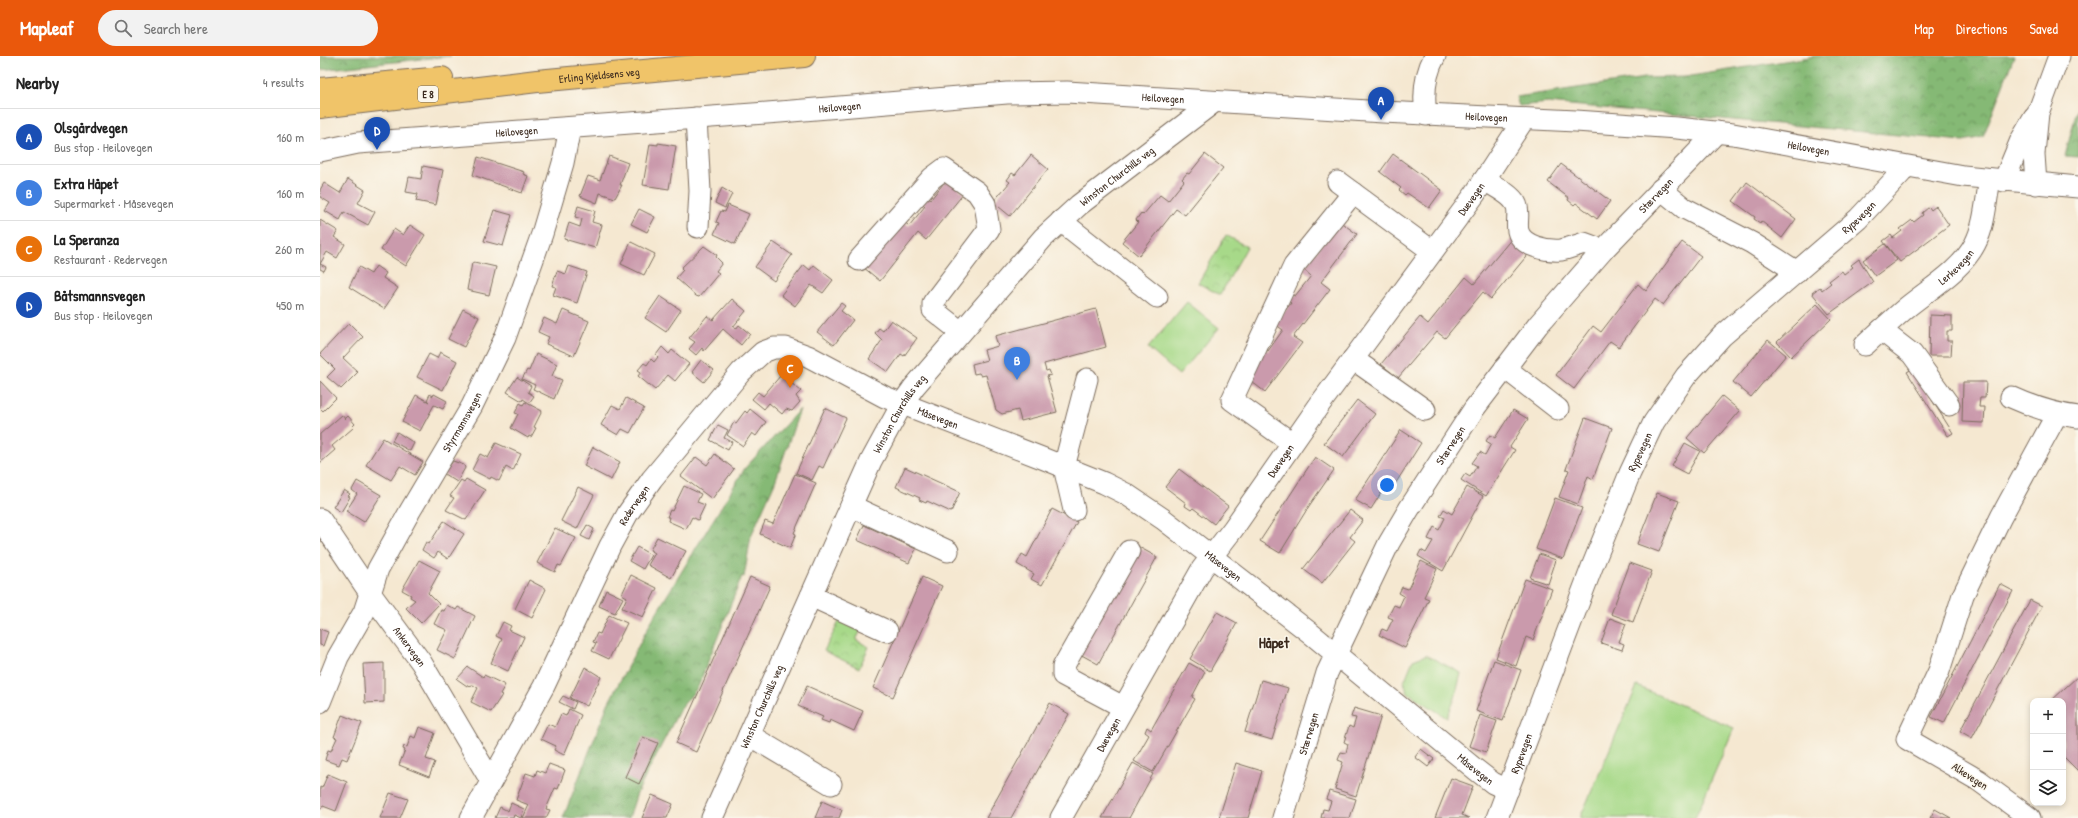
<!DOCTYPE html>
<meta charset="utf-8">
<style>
:root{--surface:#fff;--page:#f2f2f2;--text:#222;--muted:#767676;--line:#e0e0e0;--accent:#ea580c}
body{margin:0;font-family:"Patrick Hand",sans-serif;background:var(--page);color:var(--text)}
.controls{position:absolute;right:12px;bottom:12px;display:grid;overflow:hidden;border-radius:8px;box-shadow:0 2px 6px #0003}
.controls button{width:36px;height:36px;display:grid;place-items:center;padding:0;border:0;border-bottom:1px solid var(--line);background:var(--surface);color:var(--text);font:20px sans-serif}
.you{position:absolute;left:1067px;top:429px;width:14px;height:14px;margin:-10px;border:3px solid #fff;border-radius:50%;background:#1a73e8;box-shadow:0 0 0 6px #1a73e833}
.badge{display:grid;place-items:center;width:26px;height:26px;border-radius:50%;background:var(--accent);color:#fff;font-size:13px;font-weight:700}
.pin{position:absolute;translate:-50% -33px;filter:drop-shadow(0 1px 2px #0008)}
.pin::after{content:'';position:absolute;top:21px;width:14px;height:12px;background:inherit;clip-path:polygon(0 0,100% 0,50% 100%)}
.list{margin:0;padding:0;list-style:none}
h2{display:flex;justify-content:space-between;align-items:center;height:52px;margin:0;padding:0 16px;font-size:17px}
h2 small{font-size:13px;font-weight:400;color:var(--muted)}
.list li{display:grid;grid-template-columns:26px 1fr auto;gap:12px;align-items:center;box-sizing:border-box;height:56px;padding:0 16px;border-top:1px solid var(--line)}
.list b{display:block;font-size:15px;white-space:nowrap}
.list p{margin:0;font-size:13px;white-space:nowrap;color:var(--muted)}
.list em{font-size:13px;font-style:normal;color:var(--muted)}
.icon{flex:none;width:22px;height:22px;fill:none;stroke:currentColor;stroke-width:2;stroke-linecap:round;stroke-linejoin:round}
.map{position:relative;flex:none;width:1758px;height:762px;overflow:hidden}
header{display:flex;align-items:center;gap:24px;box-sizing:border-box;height:56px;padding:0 20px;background:var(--accent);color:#fff}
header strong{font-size:19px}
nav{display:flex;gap:22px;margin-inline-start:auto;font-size:14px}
.search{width:280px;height:36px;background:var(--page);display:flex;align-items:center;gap:10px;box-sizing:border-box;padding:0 14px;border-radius:22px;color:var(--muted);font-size:15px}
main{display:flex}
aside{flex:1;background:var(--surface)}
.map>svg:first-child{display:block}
</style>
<header>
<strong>Mapleaf</strong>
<div class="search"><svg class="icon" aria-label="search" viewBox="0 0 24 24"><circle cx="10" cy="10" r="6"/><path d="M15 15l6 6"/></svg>Search here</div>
<nav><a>Map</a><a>Directions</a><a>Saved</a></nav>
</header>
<main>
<aside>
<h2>Nearby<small>4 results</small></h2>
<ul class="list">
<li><span class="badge" style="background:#1a4fb4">A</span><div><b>Olsgårdvegen</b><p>Bus stop · Heilovegen</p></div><em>160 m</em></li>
<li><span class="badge" style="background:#3f7fe0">B</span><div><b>Extra Håpet</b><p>Supermarket · Måsevegen</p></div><em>160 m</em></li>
<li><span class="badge" style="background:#e8710a">C</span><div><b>La Speranza</b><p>Restaurant · Redervegen</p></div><em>260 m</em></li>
<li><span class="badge" style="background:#1a4fb4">D</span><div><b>Båtsmannsvegen</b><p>Bus stop · Heilovegen</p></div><em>450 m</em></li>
</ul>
</aside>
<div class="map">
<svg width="1758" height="762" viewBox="0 0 1758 762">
<defs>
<pattern id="forest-crowns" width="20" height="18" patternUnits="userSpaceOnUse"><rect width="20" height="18" fill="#85b975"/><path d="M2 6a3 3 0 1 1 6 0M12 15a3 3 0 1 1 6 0" fill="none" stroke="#6e975f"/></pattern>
<pattern id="park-crowns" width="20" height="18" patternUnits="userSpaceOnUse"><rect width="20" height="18" fill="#a7d989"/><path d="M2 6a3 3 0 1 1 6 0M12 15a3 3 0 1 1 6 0" fill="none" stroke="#91ba76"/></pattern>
</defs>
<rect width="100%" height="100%" fill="#fbf7ec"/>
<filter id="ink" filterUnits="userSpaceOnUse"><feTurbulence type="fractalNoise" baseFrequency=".025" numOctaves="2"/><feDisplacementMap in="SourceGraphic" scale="8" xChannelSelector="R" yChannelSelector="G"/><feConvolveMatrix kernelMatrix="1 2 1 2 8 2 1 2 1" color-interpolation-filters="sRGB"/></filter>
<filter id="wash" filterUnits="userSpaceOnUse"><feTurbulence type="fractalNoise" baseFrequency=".012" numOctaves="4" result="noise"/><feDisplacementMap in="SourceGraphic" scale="16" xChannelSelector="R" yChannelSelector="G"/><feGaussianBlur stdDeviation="0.9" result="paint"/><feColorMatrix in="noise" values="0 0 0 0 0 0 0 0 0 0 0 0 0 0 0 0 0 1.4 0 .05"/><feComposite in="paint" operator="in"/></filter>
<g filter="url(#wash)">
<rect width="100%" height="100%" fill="#f5e8d1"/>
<path fill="url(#forest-crowns)" stroke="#60724a" d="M0 0H131L0 14Z
M1496 0H1694L1663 81 1643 85 1228 47 1199 50 1196 41 1325 22 1365 21Z
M1758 50V101L1745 100Z
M480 353 455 426 431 480 424 521 422 520 378 631 360 653 317 737 309 762H243L288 648 332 564 425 412Z"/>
<path fill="url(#park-crowns)" stroke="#718254" d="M906 179 927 191 900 239 878 227Z
M521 562 542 572 536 584 549 591 539 612 504 595Z"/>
<path fill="#a7d989" stroke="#718254" d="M867 246 899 272 859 319 828 292Z
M1106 599 1141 617 1135 642 1127 662 1087 636 1084 626 1093 604Z
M1317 630 1414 672 1375 762H1260Z"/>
<g id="blocks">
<path fill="#ca9aac" d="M338 87 356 90 349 133 323 129 330 88 338 89Z
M885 98 903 112 865 159 856 153 819 200 802 186 818 166 816 164 821 157 823 159 840 139 848 145 864 125 862 123 867 117 869 118Z
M1073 98 1122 134 1109 152 1087 137 1085 139 1079 134 1081 132 1060 116Z
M711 99 728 113 690 160 673 146 690 126 687 124 692 117 695 119Z
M289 100 308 107 300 129H302L295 142 280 137 277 147 260 140 268 120 280 124Z
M158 101 204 116 203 118 208 120 202 137 153 119Z
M1241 108 1290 145 1277 163 1256 147 1254 149 1248 144 1249 142 1228 126Z
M103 110 123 114 116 149 96 145 98 138 86 136 89 121 101 123Z
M28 123 45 134 38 147 55 156 48 169 24 156 20 164 5 155 10 147 0 141V134L4 127 20 137Z
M627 123 644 137 606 184 598 177 560 225 543 211 581 163 589 170 605 150 603 148 608 141 611 143Z
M1427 126 1476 163 1462 182 1441 165 1440 167 1434 163 1435 161 1413 145Z
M402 132 412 138 405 152 395 147Z
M408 149 429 158 415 188 394 178 399 167 396 166 401 155 405 156Z
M258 150 275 155 272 166 282 169 275 192 244 183 249 167 260 171 262 163 255 161Z
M1616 150 1629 169 1580 206 1563 185 1571 179 1573 182 1582 175 1580 173 1592 164 1594 166 1603 159 1602 157 1609 151 1611 154Z
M319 153 335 161 327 176 311 168Z
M174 154 192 159 183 190 164 185Z
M0 164 18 175 14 181 25 188 17 202 7 196 0 208 6 211 4 215 0 213Z
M1019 165 1037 178 1001 226 1010 233 973 281 982 287 945 336 927 322 945 293 948 295 963 274 955 268 971 247 968 245 973 239 975 240 991 220 983 213Z
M90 169 105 179 86 210 61 194 74 173 83 179Z
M1193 181 1210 196 1171 243 1163 236 1125 282 1117 276 1078 322 1061 308 1100 261 1108 268 1146 221 1154 228Z
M311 186 335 198 324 219 301 208Z
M453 186 472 199 454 225 435 211Z
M1362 186 1381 200 1343 249 1335 243 1299 291 1290 285 1254 333 1236 319 1273 270 1281 276 1318 228 1326 235Z
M1565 188 1577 204 1555 220 1543 204Z
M384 190 397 199 396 201 402 207 396 215 399 217 379 241 376 240 356 222 363 214 361 212Z
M1539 203 1553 226 1509 258 1492 237 1500 231 1502 234 1511 227 1509 225 1522 215 1524 218 1533 211 1531 209Z
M154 206 176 211 169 239 147 234 152 207Z
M484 209 490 214 494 209 513 224 503 237 491 229 475 250 461 239Z
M56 210 66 217 63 222 78 232 64 253 29 231 39 211 51 218Z
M249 210 267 216 257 247 233 239 236 231 232 230 237 215 246 218Z
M340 240 361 254 346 276 325 262Z
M412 243 426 255 413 271 416 273 419 269 430 278 421 289 403 273 384 295 382 292 376 299 369 293 375 286 369 282 387 260 393 264Z
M521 247 525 250 521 255 533 264 514 289 497 276Z
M1497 248 1511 263 1471 301 1457 286Z
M143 253 159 261 144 291 128 283Z
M776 253 786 291 724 308 726 315 729 314 731 319 727 320 737 356 701 365 698 354 682 358 676 354 666 319 661 320 659 317 654 318 652 308 667 304 664 294 678 290 675 280Z
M243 254 269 265 254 300 226 288 229 281 218 276 224 262 237 268Z
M1610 259 1632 260V275H1627V285H1632L1631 300H1609Z
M571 264 597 282 584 300 581 298 568 316 549 303 562 284 555 277 559 272 563 275Z
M29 267 43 281 23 302 38 316 21 333 7 321 15 313 0 298Z
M1448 284 1466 299 1431 341 1413 326Z
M342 291 349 298 352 294 369 308 355 325 348 319 335 334 318 320 321 316 318 314 324 307 327 309 331 303 334 306 338 301 336 299Z
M120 296 137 305 123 334 97 321 109 298 117 302Z
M216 298 237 308 232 320 242 324 234 343 213 333 215 329 202 323 207 314 209 315Z
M381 304 394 314 384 326 372 316Z
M1592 313 1633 377 1628 380 1587 316Z
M461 319 481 335 476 340 480 346 472 355 466 353 462 358 449 347 444 353 432 343 438 336 443 340Z
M197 321 211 330 208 336 214 340 209 347 203 343 202 345 187 336Z
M0 325 16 342 3 355 0 352Z
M1643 326H1666L1665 342H1660L1659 351H1665L1664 367 1642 366Z
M110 338 113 340 114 338 127 345 123 353 114 349 100 375 82 366 96 339 109 346 107 344Z
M1402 340 1420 355 1384 397 1367 382Z
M306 342 324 352 310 377 302 373 298 379 281 369 292 349 300 353Z
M1037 344 1055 358 1023 401 1004 387Z
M205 346 222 355 214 371 216 372 211 381 209 380 208 382 191 372 198 358 195 357 200 347 203 349Z
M505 352 526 362 503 412 499 410 492 424 476 417Z
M430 353 446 366 436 380 432 377 423 390 407 379 414 366 416 367 425 355 427 357Z
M1193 354 1208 363 1190 391 1195 394 1166 440 1141 424 1145 418 1150 421 1157 410 1152 407 1160 396 1165 399 1171 388 1166 385 1170 379 1175 382Z
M22 359 25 363 28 360 35 368 32 371 33 372 12 390 15 394 0 407V378Z
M1265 362 1292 372 1273 423 1268 420 1258 448 1239 441 1249 414 1246 413Z
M398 369 408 374 404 382 412 386 408 394 390 384Z
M1081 374 1101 387 1072 433 1066 429 1051 453 1035 444Z
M77 376 94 387 90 395 72 385Z
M63 382 103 406 95 419 80 410 71 424 46 409Z
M176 387 201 398 193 415 186 411 179 425 171 421 170 423 152 414 160 398 168 402Z
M1365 387 1380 395 1367 418 1352 410Z
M273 391 300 406 291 424 264 410Z
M395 398 414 413 392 443 361 420 376 401 387 409Z
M995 401 1014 414 989 450 960 497 940 485Z
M133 405 144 409 145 412 137 426 124 418Z
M585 411 640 436 631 456 607 445 606 447 599 444 600 442 576 431Z
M859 413 908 450 894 468 873 452 871 454 865 450 866 447 845 431Z
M475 418 496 427 474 477 476 478 470 492 440 478 445 465 453 468Z
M146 423 165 434 146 464 126 454 134 442 130 440 141 424 144 426Z
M37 425 61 439 44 466 26 455 37 438 32 434Z
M364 430 381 438 377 446 385 449 378 464 372 461 366 473 348 465 349 461H347L350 454 352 455Z
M258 431 274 439 257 473 241 465Z
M1147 431 1163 440 1123 515 1098 500 1101 494 1106 497 1113 485 1108 483 1114 471 1119 474 1125 462 1120 460 1124 453 1132 458Z
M24 434 30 438 28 440 30 441 21 456 13 451Z
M1337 437 1359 445 1339 496 1317 488Z
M1235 442 1262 452 1243 503 1216 493Z
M732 453 757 466 722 529 711 523 714 518 697 508 702 498 707 501Z
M1030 454 1043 464 1030 481 1035 485 1002 527 983 513Z
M124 465 144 478 128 503 118 496 114 502 102 494 106 486 109 488Z
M267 469 274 473 269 484 261 480Z
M544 469 596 493 589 507 537 484Z
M235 472 256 482 241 510 238 509 235 516 217 507Z
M337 481 366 495 351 522 328 509 335 497 330 494Z
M817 490 837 501 778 608 758 597Z
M317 491 331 499 323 513 309 505Z
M1219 498 1236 504 1228 528 1210 522Z
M99 504 120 515 108 537 119 548 101 567 86 552 95 544 90 541 91 539 82 534Z
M1101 505 1117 513 1104 541 1109 543 1085 592 1059 579 1062 573 1067 575 1073 563 1068 561 1074 549 1079 551 1084 540 1079 537 1082 531 1088 533Z
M1310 507 1332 515 1313 566 1291 558Z
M311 519 337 532 323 561 302 552 307 541 302 538Z
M430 521 450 530 376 696 356 687Z
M602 521 622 530 573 641 553 632Z
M1205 523 1232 533 1213 584 1206 581 1196 610 1176 602Z
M209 524 226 533 212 562 195 553Z
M1680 528 1693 535 1624 667 1611 661Z
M286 534 303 542 295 557 279 550Z
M1710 544 1722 550 1652 682 1640 675Z
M127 549 136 554 138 551 155 560 135 603 117 594 127 574 114 568 121 554 124 555Z
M897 556 917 567 890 615 870 603Z
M289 559 307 567 289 603 272 595 276 587 273 586 277 577 280 578Z
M1290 562 1306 568 1299 586 1304 588 1302 594 1281 587Z
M183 566 191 570 189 574 204 581 188 615 171 607 182 583 176 580Z
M0 573 8 576 3 590 0 589Z
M1174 604 1201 614 1183 665 1156 655Z
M64 607V646L45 647 43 608Z
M869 607 885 616 872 641 875 643 833 716 814 705 829 679 825 676 827 671 831 674Z
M148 611 163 621 164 619 185 629 180 638 182 639 171 656 151 646 158 632 153 629 147 630 137 623Z
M265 611 281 621 267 650 250 642Z
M1758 620V715L1743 700V645H1731Z
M941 624 968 632 952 684 925 676Z
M487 630 543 655 534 675 510 664 509 667 501 664 503 661 478 650Z
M243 640 256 646 253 653 239 646Z
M730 647 749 658 691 762H666Z
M1034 652 1061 660 1036 740 1015 733 1023 706 1018 704 1021 696 1026 697 1028 688 1024 686 1029 670 1033 672 1036 662 1031 661Z
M249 653 261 659 244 699 234 694 236 690 221 683 228 668 235 671 241 658 246 660Z
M22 659 42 667 27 704 22 702 19 709 5 704 8 694 11 695 17 682 14 681Z
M1160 659 1177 665 1166 696 1149 690Z
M99 671 115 677 106 703 115 706 109 721 79 709 85 694 83 693 84 690 87 691 91 680 95 682Z
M323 681 338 687 319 728 305 721Z
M1101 693 1114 703 1108 711 1095 701Z
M813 707 833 718 809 762H782Z
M916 707 942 715 928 762H899Z
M229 708 245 714 238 733 235 732 226 753 230 754 226 762H203L209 749 196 744 206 717 215 720 217 714 225 717Z
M8 718 27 726 16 755 3 750 0 754V731L2 732Z
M1131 722 1153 730 1142 759 1149 762H1115Z
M1009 735 1036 743 1030 762H1001L1003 753 1008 754 1011 745 1006 743Z
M70 737 88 743 80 762H60Z
M332 739 353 748 347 762H322Z
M502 745 522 754 519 762H495Z
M191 747 204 753 201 762 194 759 193 762H175L180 751 188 755Z
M1615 753 1631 762H1610Z"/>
</g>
</g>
<g filter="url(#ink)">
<use href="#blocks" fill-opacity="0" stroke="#7c6c5d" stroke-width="1"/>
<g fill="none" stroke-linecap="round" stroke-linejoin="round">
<g stroke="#7c6c5d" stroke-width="23">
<g id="minor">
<path d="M1106 59C1103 38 1105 18 1115 0"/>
<path d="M376 62 380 135 378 171"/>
<path id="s1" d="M0 95 38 87 460 56 687 37 747 36 1063 56 1256 65 1357 72 1413 78 1643 120 1758 131"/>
<path d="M1164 124C1174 130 1191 138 1196 148 1200 155 1196 167 1198 175 1202 191 1228 195 1241 194 1248 193 1257 189 1264 187L1283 194"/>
<path d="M1684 125 1701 84 1714 62"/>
<path d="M1018 126 1112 195"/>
<path d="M1716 128 1714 98 1718 57 1739 0"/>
<path d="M1341 133 1364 152 1432 187 1477 216"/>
<path d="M741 165 837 241"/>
<path d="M539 204 612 122 624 113 657 136 665 148 669 173 613 247V254L641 276"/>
<path d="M1561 274 1592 298 1629 349"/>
<path id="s2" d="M1545 289C1559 276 1572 264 1586 252 1609 233 1641 215 1655 188 1665 169 1666 144 1670 123"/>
<path d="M1033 303 1105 354"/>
<path d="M1185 312 1238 353"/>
<path d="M1691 341C1713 351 1734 358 1758 361"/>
<path d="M972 387 912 344 974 210 1033 137"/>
<path d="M531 450 628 495"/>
<path d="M754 454 744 411 767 323"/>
<path id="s3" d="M0 463 50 537 101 606 171 725"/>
<path d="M491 540 567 575"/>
<path id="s4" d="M0 646 18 601 44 556 58 513 90 455 152 350 185 282 222 178 243 107 250 72"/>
<path d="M803 651 743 619V611L809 495"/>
<path d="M429 679 511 728"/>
<path id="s5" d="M151 762 224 630 290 490 308 457 332 423 421 316 443 296 454 292H466L488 300 565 341 722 402 784 427 806 438 843 463 989 576 1155 713 1173 727 1188 734"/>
<path id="s6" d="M392 762 551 405 582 348 594 331 723 182 759 149 894 46"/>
<path id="s7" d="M741 762 882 513 913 473 1000 348 1155 138 1204 63"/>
<path id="s8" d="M963 762 1007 617 1069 487 1089 453 1154 353 1218 269 1285 192 1397 76"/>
<path id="s9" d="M1177 762 1272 511 1310 417 1334 366 1366 320 1402 280 1538 163 1581 117 1584 110"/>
<path d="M1710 762 1658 724 1587 683 1619 615 1643 539 1681 461 1737 358"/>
</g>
</g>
<g stroke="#7c6c5d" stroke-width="24">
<g id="highway">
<path d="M0 33 122 22"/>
<path id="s10" d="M0 51 217 25 484 0"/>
</g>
</g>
<use href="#minor" stroke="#fff" stroke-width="21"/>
<use href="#highway" stroke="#f0c469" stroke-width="22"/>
</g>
</g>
<g text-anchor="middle" stroke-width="3" stroke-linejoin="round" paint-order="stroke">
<rect fill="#fbf7ec" stroke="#75685c" stroke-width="1" x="98" y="30" width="20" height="16" rx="3"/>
<g font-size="10" font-weight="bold" fill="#3b2a1e">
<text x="108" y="42">E 8</text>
</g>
<g font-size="11" fill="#3b2a1e" stroke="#fbf7ec">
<text dy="4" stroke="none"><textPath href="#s10" startOffset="281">Erling Kjeldsens veg</textPath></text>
<text dy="4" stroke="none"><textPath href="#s1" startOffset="846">Heilovegen</textPath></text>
<text dy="4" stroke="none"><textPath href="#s1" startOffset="522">Heilovegen</textPath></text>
<text dy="4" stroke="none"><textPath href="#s1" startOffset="1170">Heilovegen</textPath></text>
<text dy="4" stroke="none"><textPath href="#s1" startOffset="198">Heilovegen</textPath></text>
<text dy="4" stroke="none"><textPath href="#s1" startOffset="1494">Heilovegen</textPath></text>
<text dy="4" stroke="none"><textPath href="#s6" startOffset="770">Winston Churchills veg</textPath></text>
<text dy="4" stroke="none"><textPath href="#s8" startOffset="735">Stærvegen</textPath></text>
<text dy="4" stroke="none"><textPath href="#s7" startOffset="744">Duevegen</textPath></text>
<text dy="4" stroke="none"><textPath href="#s9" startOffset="717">Rypevegen</textPath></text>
<text dy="4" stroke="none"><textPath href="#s2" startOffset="120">Lerkevegen</textPath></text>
<text dy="4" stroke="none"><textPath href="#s6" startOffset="446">Winston Churchills veg</textPath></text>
<text dy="4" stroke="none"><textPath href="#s5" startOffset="745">Måsevegen</textPath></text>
<text dy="4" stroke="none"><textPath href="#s4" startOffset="315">Styrmannsvegen</textPath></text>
<text dy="4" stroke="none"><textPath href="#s8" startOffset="411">Stærvegen</textPath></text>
<text dy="4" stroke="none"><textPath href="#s9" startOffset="393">Rypevegen</textPath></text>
<text dy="4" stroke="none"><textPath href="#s7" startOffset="420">Duevegen</textPath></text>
<text dy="4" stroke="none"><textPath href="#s5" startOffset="353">Redervegen</textPath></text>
<text dy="4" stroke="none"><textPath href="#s5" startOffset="1069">Måsevegen</textPath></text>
<text dy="4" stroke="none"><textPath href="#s3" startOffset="156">Ankervegen</textPath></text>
<text dy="4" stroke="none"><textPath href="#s6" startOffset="122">Winston Churchills veg</textPath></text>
<text dy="4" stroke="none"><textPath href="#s7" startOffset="96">Duevegen</textPath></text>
<text dy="4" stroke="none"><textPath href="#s8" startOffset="88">Stærvegen</textPath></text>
<text dy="4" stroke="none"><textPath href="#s9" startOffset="69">Rypevegen</textPath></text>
<text dy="4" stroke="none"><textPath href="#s5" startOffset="1393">Måsevegen</textPath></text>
<text transform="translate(1650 720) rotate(33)" y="4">Alkevegen</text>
</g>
<g font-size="15" font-weight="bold" fill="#3b2a1e" stroke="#fbf7ec">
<text x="954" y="592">Håpet</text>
</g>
</g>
</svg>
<div class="controls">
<button>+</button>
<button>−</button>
<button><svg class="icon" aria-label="layers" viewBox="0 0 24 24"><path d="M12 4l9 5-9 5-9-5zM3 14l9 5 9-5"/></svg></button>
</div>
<div class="you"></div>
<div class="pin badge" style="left:1061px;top:64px;background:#1a4fb4">A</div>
<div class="pin badge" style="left:697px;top:324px;background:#3f7fe0">B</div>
<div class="pin badge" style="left:470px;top:332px;background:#e8710a">C</div>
<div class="pin badge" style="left:57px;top:94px;background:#1a4fb4">D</div>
</div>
</main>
